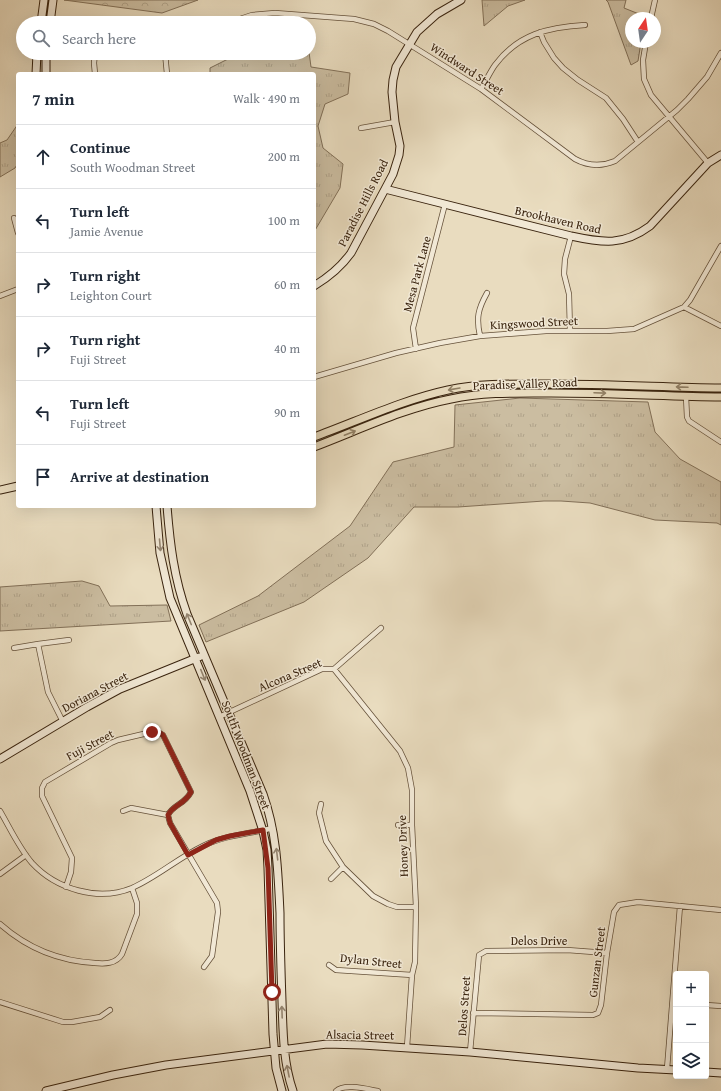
<!DOCTYPE html>
<meta charset="utf-8">
<style>
:root{--surface:#fff;--page:#f2f2f3;--text:#1f2937;--muted:#747a83;--line:#e0e1e3}
body{margin:0;font-family:"Gentium Book Plus",serif;background:var(--page);color:var(--text)}
.controls{position:absolute;right:12px;bottom:12px;display:grid;overflow:hidden;border-radius:4px;box-shadow:0 4px 16px #0002}
.controls button{width:36px;height:36px;display:grid;place-items:center;padding:0;border:0;border-bottom:1px solid var(--line);background:var(--surface);color:var(--text);font:20px sans-serif}
.compass{position:absolute;left:625px;top:12px;width:36px;height:36px;border-radius:50%;background:var(--surface);box-shadow:0 4px 16px #0002;rotate:13deg}
.stop{position:absolute;width:12px;height:12px;margin:-9px;border:3px solid #8f2418;border-radius:50%;background:#fff}
.stop.end{background:#8f2418;border-color:#fff;box-shadow:0 1px 4px #0008}
.list{margin:0;padding:0;list-style:none}
h2{display:flex;justify-content:space-between;align-items:center;height:52px;margin:0;padding:0 16px;font-size:17px}
h2 small{font-size:13px;font-weight:400;color:var(--muted)}
.list li{display:grid;grid-template-columns:26px 1fr auto;gap:12px;align-items:center;box-sizing:border-box;height:64px;padding:0 16px;border-top:1px solid var(--line)}
.list b{display:block;font-size:15px;white-space:nowrap}
.list p{margin:0;font-size:13px;white-space:nowrap;color:var(--muted)}
.list em{font-size:13px;font-style:normal;color:var(--muted)}
.icon{flex:none;width:22px;height:22px;fill:none;stroke:currentColor;stroke-width:2;stroke-linecap:round;stroke-linejoin:round}
.map{position:relative;flex:none;width:721px;height:1091px;overflow:hidden}
.search{position:absolute;background:var(--surface);box-shadow:0 4px 16px #0002;left:16px;top:16px;width:300px;height:44px;display:flex;align-items:center;gap:10px;box-sizing:border-box;padding:0 14px;border-radius:22px;color:var(--muted);font-size:15px}
.panel{position:absolute;background:var(--surface);box-shadow:0 4px 16px #0002;left:16px;top:72px;width:300px;height:436px;border-radius:4px}
.map>svg:first-child{display:block}
</style>
<div class="map">
<svg width="721" height="1091" viewBox="0 0 721 1091">
<defs>
<pattern id="grass-tufts" width="24" height="20" patternUnits="userSpaceOnUse"><rect width="24" height="20" fill="#cbbda1"/><path d="M3 7l-1-3M5 7V3M7 7l1-3M15 17l-1-3M17 17v-4M19 17l1-3" fill="none" stroke="#afa289"/></pattern>
<pattern id="forest-crowns" width="20" height="18" patternUnits="userSpaceOnUse"><rect width="20" height="18" fill="#cbbda1"/><path d="M2 6a3 3 0 1 1 6 0M12 15a3 3 0 1 1 6 0" fill="none" stroke="#afa289"/></pattern>
</defs>
<rect width="100%" height="100%" fill="#e9dcbf"/>
<filter id="stains"><feTurbulence type="fractalNoise" baseFrequency=".005" numOctaves="4"/><feColorMatrix values="0 0 0 0 .2 0 0 0 0 .09 0 0 0 0 .02 0 0 0 .5 -.17"/></filter>
<radialGradient id="worn" r=".72"><stop offset=".6" stop-color="#630" stop-opacity="0"/><stop offset="1" stop-color="#630" stop-opacity=".3"/></radialGradient>
<path fill="url(#grass-tufts)" stroke="#827058" d="M482 0H525L508 6 484 26Z
M606 0H626L624 8 644 16V18H631V42H641L638 61 631 65 608 2Z
M309 52 311 67 350 73 348 94 325 104 318 126 323 148 343 164 340 188 314 232V74H210V68L240 53H309Z
M18 124V163L15 168 0 177V143L7 140Z
M520 398 648 402 655 432 680 459 721 482V525L717 523 655 520 590 503 561 501H544L458 507H414L368 558 304 602 206 642 199 625 258 596 350 526 393 462 454 447 455 405Z
M82 581 99 586 110 606 167 605 171 621 0 631V587Z"/>
<path fill="url(#forest-crowns)" stroke="#827058" d="M64 0H198L162 13Z"/>
<g fill="none" stroke-linecap="round" stroke-linejoin="round">
<g stroke="#65513a" stroke-width="6">
<path id="street" d="M651 18 655 0
M228 23 252 15 275 13 354 19 374 24 388 31 481 89 575 159C588 166 601 167 615 161L677 110 688 99 707 77 721 53
M540 32 544 42 554 58 563 68 578 80 606 98 623 119 638 142
M646 42 643 60 644 79 651 95 708 163
M165 53 167 74
M95 74 94 63 95 53
M481 89C486 81 490 72 495 65 518 34 549 27 585 25
M361 128 395 122
M14 218 18 233
M0 296 18 289
M684 307 721 326
M570 331 569 294 564 274 565 259 571 236
M480 336C476 318 478 309 487 293
M416 349 413 328 445 204
M314 377 396 353 440 343 480 336 546 331H607L634 329 684 307 690 300 721 246
M686 397 687 417 689 421 721 442
M14 648 38 644
M334 669 400 751 408 768 412 790V825L416 907 415 962 412 975 407 1047
M334 669 381 628
M219 717 322 669H334
M63 722 48 692 38 644 69 640
M321 804 319 813 326 841 343 867 373 896 388 904 397 907H416
M0 811C10 828 19 848 32 863 56 889 98 902 132 888 157 877 178 858 203 846 225 835 249 834 273 828
M123 811 131 808 168 815
M168 815 170 823 217 903 218 912 212 956 204 967
M398 825H412
M0 874 26 855
M331 879 343 867
M66 887 71 872 72 858 42 796V788L45 782 111 743 118 740 152 732H158L163 735 191 792C184 805 174 804 168 815
M0 924C27 948 58 961 95 963 105 964 116 964 122 954L137 914V903L132 888
M329 965 336 970 412 975
M0 1002 63 1022H72L100 1017 110 1010
M706 1005 721 1006
M473 1013 593 1015 598 1013 601 1005 607 953 614 912 619 905 638 902 721 910
M470 1052 479 955 486 951 567 950 607 953
M667 1069 680 906
M336 1091C344 1083 367 1089 378 1091"/>
</g>
<g stroke="#39230e" stroke-width="9">
<path id="secondary" d="M41 23 44 0
M50 23 53 0
M36 74 37 53
M46 74V53
M385 189 571 236C603 243 623 246 650 226L708 163 721 155
M314 286C329 277 341 267 351 253L393 174 399 155 400 146 395 122 392 92 393 80 396 67 417 32 437 14 461 0
M156 506 160 553 170 598 250 791 263 831 267 850 268 868 273 1034 276 1068 282 1091
M167 506C170 544 174 578 187 614L263 794C277 833 278 872 280 913 280 942 281 972 282 1001 283 1031 283 1062 293 1091
M0 759 87 707 120 689 199 657
M706 1072 721 1073
M46 1091 113 1075 166 1065 327 1044 362 1045 470 1052 638 1068 676 1070"/>
</g>
<g stroke="#39230e" stroke-width="9">
<path id="primary" d="M314 437C358 421 402 400 448 390 481 383 515 384 548 384 606 384 663 387 721 388
M314 447C359 430 404 408 451 399 484 392 518 393 551 393 608 393 664 396 721 397
M0 490 18 486"/>
</g>
<use href="#street" stroke="#f1e8d5" stroke-width="4.5"/>
<use href="#secondary" stroke="#f1e8d5" stroke-width="7"/>
<use href="#primary" stroke="#e9dcbf" stroke-width="7"/>
</g>
<defs><path id="oneway-shaft" d="M-6 0H5M1.5-3L5.5 0L1.5 3" fill="none" stroke-width="1.6" stroke-linecap="round" stroke-linejoin="round"/></defs>
<g stroke="#918066">
<use href="#oneway-shaft" transform="translate(682 387) rotate(-178)"/>
<use href="#oneway-shaft" transform="translate(454 389) rotate(170)"/>
<use href="#oneway-shaft" transform="translate(600 393) rotate(2)"/>
<use href="#oneway-shaft" transform="translate(350 433) rotate(-21)"/>
</g>
<g stroke="#958672">
<use href="#oneway-shaft" transform="translate(160 545) rotate(85)"/>
<use href="#oneway-shaft" transform="translate(189 619) rotate(-112)"/>
<use href="#oneway-shaft" transform="translate(203 675) rotate(68)"/>
<use href="#oneway-shaft" transform="translate(277 854) rotate(-97)"/>
<use href="#oneway-shaft" transform="translate(282 1012) rotate(-92)"/>
<use href="#oneway-shaft" transform="translate(288 1071) rotate(-101)"/>
</g>
<g fill="none" stroke-linecap="round" stroke-linejoin="round">
<path stroke="#8f2418" stroke-width="5" d="M152 732H158L163 735 191 792C184 805 174 804 168 815L170 823 188 855 216 840 230 836 263 830 268 868 272 992"/>
</g>
<g text-anchor="middle" stroke-width="3" stroke-linejoin="round" paint-order="stroke">
<g font-size="12" fill="#39230e" stroke="#f1e8d5">
<text transform="translate(467 69) rotate(33)" y="4">Windward Street</text>
<text transform="translate(363 203) rotate(-63)" y="4">Paradise Hills Road</text>
<text transform="translate(558 220) rotate(13)" y="4">Brookhaven Road</text>
<text transform="translate(417 274) rotate(-75)" y="4">Mesa Park Lane</text>
<text transform="translate(534 323) rotate(-3)" y="4">Kingswood Street</text>
<text transform="translate(525 384) rotate(-2)" y="4">Paradise Valley Road</text>
<text transform="translate(290 675) rotate(-23)" y="4">Alcona Street</text>
<text transform="translate(95 692) rotate(-28)" y="4">Doriana Street</text>
<text transform="translate(90 745) rotate(-28)" y="4">Fuji Street</text>
<text transform="translate(246 755) rotate(69)" y="4">South Woodman Street</text>
<text transform="translate(403 846) rotate(-92)" y="4">Honey Drive</text>
<text x="539" y="945">Delos Drive</text>
<text transform="translate(371 961) rotate(6)" y="4">Dylan Street</text>
<text transform="translate(597 962) rotate(-83)" y="4">Gunzan Street</text>
<text transform="translate(464 1006) rotate(-86)" y="4">Delos Street</text>
<text transform="translate(360 1035) rotate(1)" y="4">Alsacia Street</text>
</g>
</g>
<rect width="100%" height="100%" filter="url(#stains)"/>
<rect width="100%" height="100%" fill="url(#worn)"/>
</svg>
<div class="controls">
<button>+</button>
<button>−</button>
<button><svg class="icon" aria-label="layers" viewBox="0 0 24 24"><path d="M12 4l9 5-9 5-9-5zM3 14l9 5 9-5"/></svg></button>
</div>
<svg class="compass" viewBox="-18 -18 36 36"><path d="M0-13l5 13h-10z" fill="#e53935"/><path d="M0 13l5-13h-10z" fill="#747a83"/></svg>
<div class="stop" style="left:272px;top:992px"></div>
<div class="stop end" style="left:152px;top:732px"></div>
<div class="search"><svg class="icon" aria-label="search" viewBox="0 0 24 24"><circle cx="10" cy="10" r="6"/><path d="M15 15l6 6"/></svg>Search here</div>
<section class="panel">
<h2>7 min<small>Walk · 490 m</small></h2>
<ul class="list">
<li><svg class="icon" aria-label="ahead" viewBox="0 0 24 24"><path d="M12 20V5M6 11l6-6 6 6"/></svg><div><b>Continue</b><p>South Woodman Street</p></div><em>200 m</em></li>
<li><svg class="icon" aria-label="left" viewBox="0 0 24 24"><path d="M17 20v-9H6M10 6l-5 5 5 5"/></svg><div><b>Turn left</b><p>Jamie Avenue</p></div><em>100 m</em></li>
<li><svg class="icon" aria-label="right" viewBox="0 0 24 24"><path d="M7 20v-9h11M14 6l5 5-5 5"/></svg><div><b>Turn right</b><p>Leighton Court</p></div><em>60 m</em></li>
<li><svg class="icon" aria-label="right" viewBox="0 0 24 24"><path d="M7 20v-9h11M14 6l5 5-5 5"/></svg><div><b>Turn right</b><p>Fuji Street</p></div><em>40 m</em></li>
<li><svg class="icon" aria-label="left" viewBox="0 0 24 24"><path d="M17 20v-9H6M10 6l-5 5 5 5"/></svg><div><b>Turn left</b><p>Fuji Street</p></div><em>90 m</em></li>
<li><svg class="icon" aria-label="arrive" viewBox="0 0 24 24"><path d="M6 21V4h12l-3 4 3 4H6"/></svg><div><b>Arrive at destination</b></div></li>
</ul>
</section>
</div>
